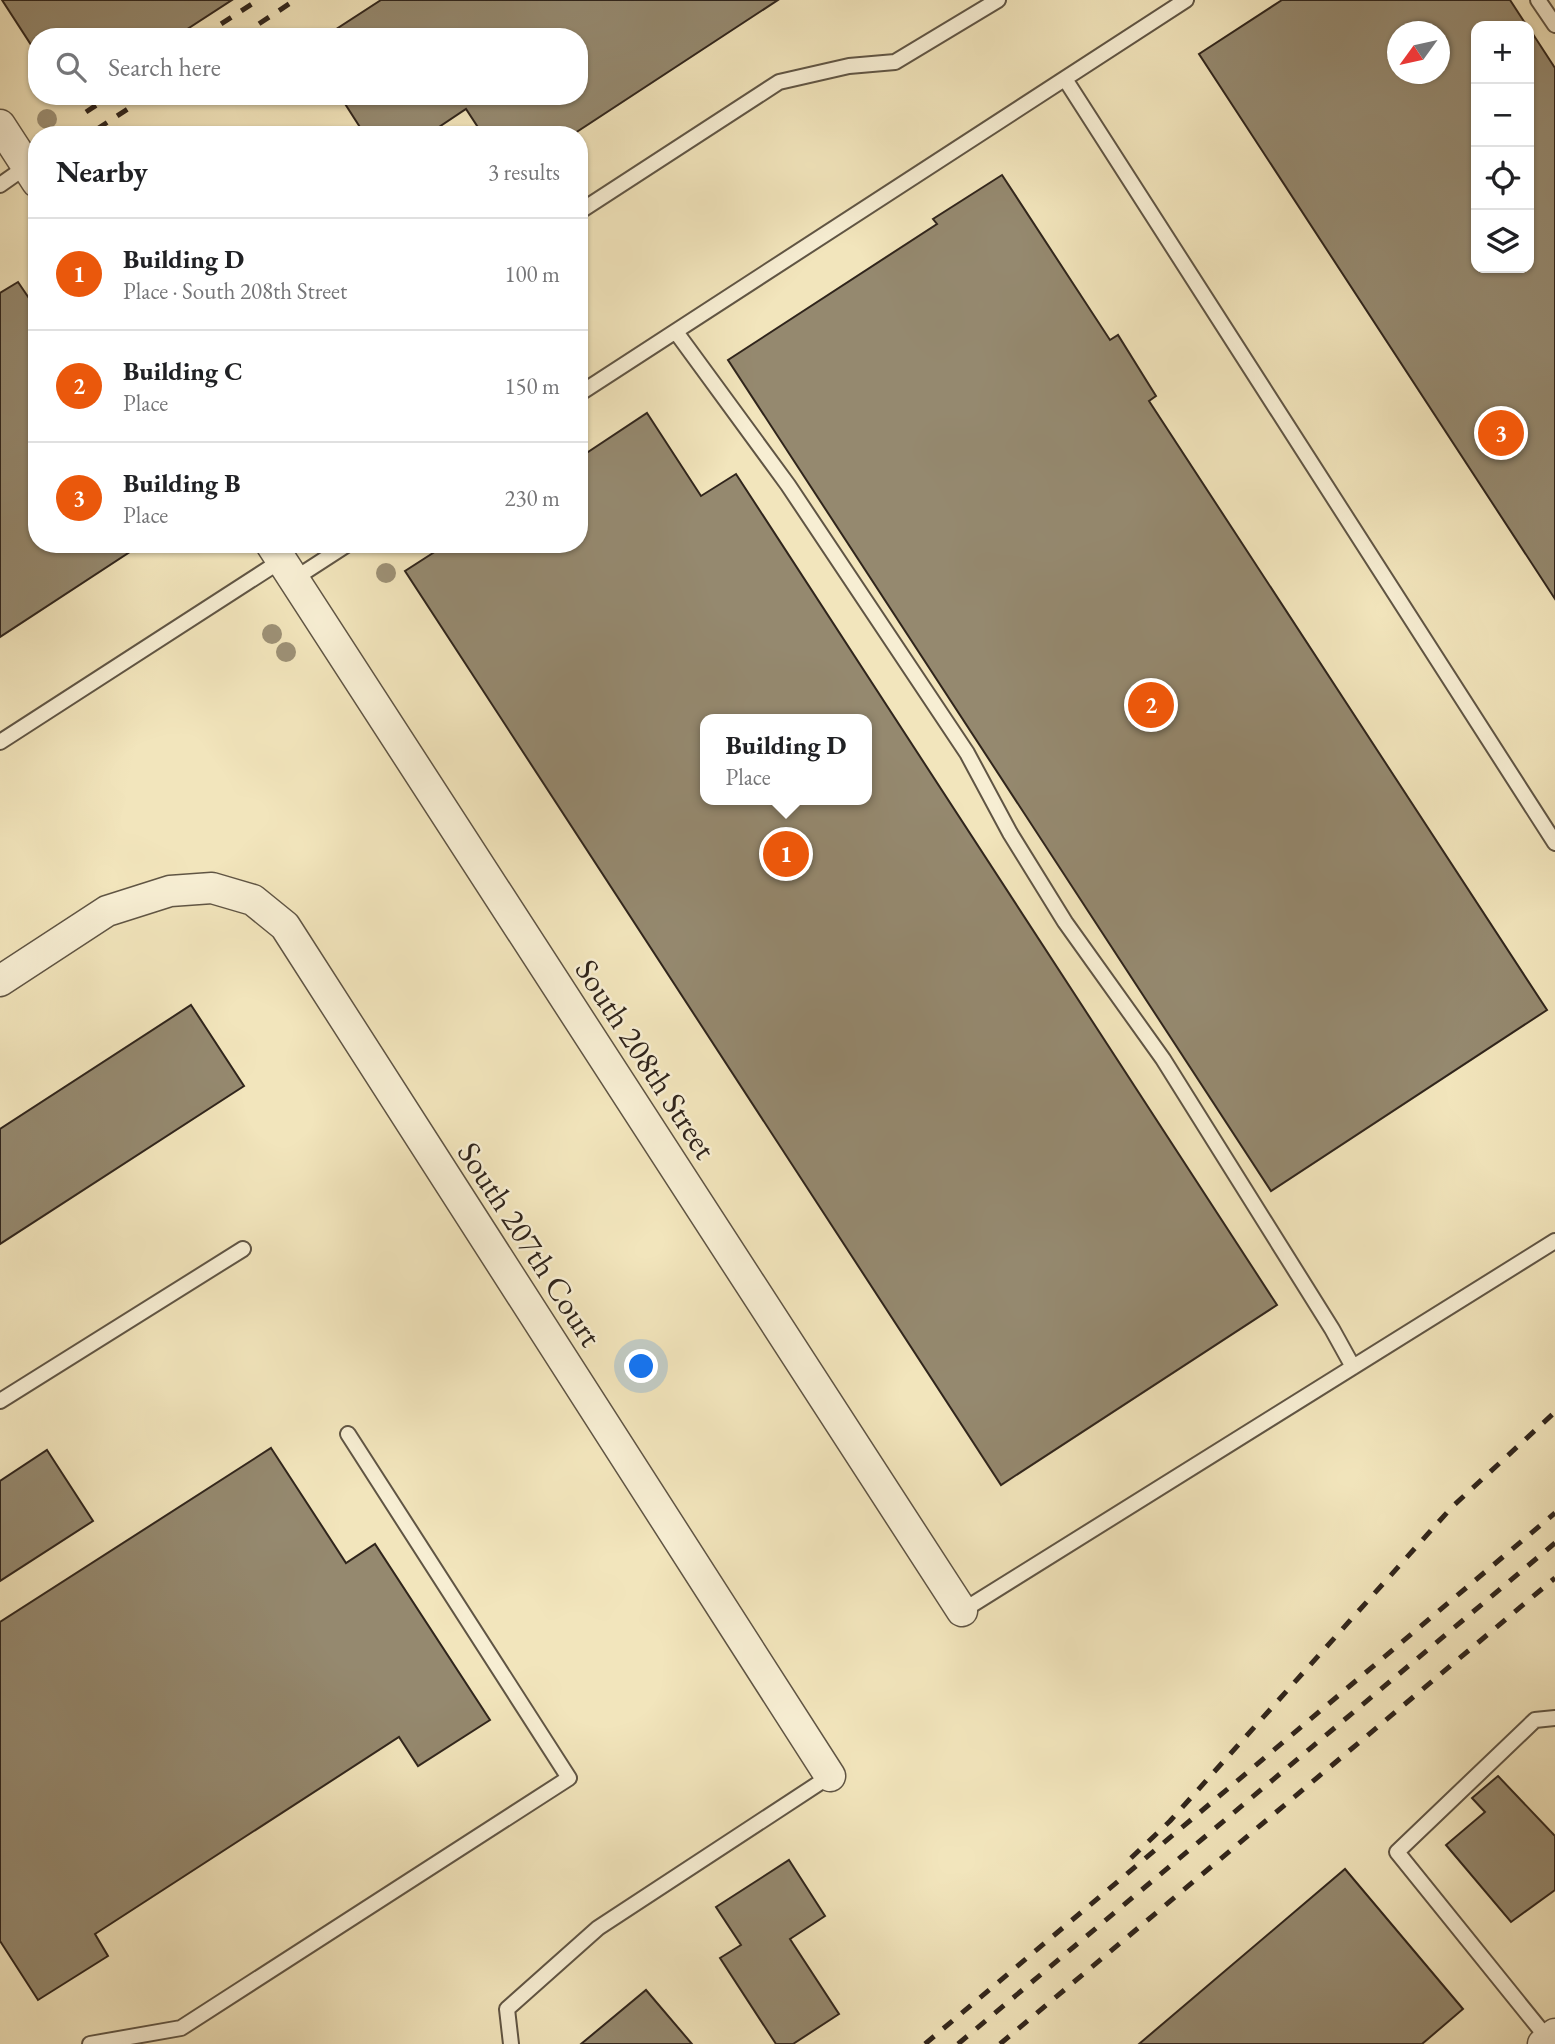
<!DOCTYPE html>
<meta charset="utf-8">
<style>
:root{--surface:#fff;--page:#f2f2f2;--text:#202124;--muted:#757577;--line:#e0e0e0;--accent:#ea580c}
body{margin:0;font-family:"EB Garamond",serif;background:var(--page);color:var(--text)}
.controls{position:absolute;right:21px;top:21px;display:grid;overflow:hidden;border-radius:14px;box-shadow:0 2px 5px #0004}
.controls button{width:63px;height:63px;display:grid;place-items:center;padding:0;border:0;border-bottom:2px solid var(--line);background:var(--surface);color:var(--text);font:35px sans-serif}
.compass{position:absolute;left:1387px;top:21px;width:63px;height:63px;border-radius:50%;background:var(--surface);box-shadow:0 2px 5px #0004;rotate:237deg}
.you{position:absolute;left:642px;top:1367px;width:24px;height:24px;margin:-18px;border:5px solid #fff;border-radius:50%;background:#1a73e8;box-shadow:0 0 0 10px #1a73e833}
.badge{display:grid;place-items:center;width:46px;height:46px;border-radius:50%;background:var(--accent);color:#fff;font-size:23px;font-weight:700}
.pin{position:absolute;translate:-50% -50%;border:4px solid #fff;box-shadow:0 2px 7px #0006}
.popup{position:absolute;left:700px;top:714px;width:172px;height:91px;box-sizing:border-box;display:grid;place-content:center;border-radius:14px;background:var(--surface);filter:drop-shadow(0 2px 5px #0005);font-size:23px;white-space:nowrap;color:var(--muted)}
.popup b{font-size:26px;color:var(--text)}
.popup::after{content:'';position:absolute;left:50%;top:100%;margin-left:-14px;border:14px solid transparent;border-top-color:var(--surface)}
.list{margin:0;padding:0;list-style:none}
h2{display:flex;justify-content:space-between;align-items:center;height:91px;margin:0;padding:0 28px;font-size:30px}
h2 small{font-size:23px;font-weight:400;color:var(--muted)}
.list li{display:grid;grid-template-columns:46px 1fr auto;gap:21px;align-items:center;box-sizing:border-box;height:112px;padding:0 28px;border-top:2px solid var(--line)}
.list b{display:block;font-size:26px;white-space:nowrap}
.list p{margin:0;font-size:23px;white-space:nowrap;color:var(--muted)}
.list em{font-size:23px;font-style:normal;color:var(--muted)}
.icon{flex:none;width:38px;height:38px;fill:none;stroke:currentColor;stroke-width:2;stroke-linecap:round;stroke-linejoin:round}
.map{position:relative;flex:none;width:1555px;height:2044px;overflow:hidden}
.search{position:absolute;background:var(--surface);box-shadow:0 2px 5px #0004;left:28px;top:28px;width:560px;height:77px;display:flex;align-items:center;gap:18px;box-sizing:border-box;padding:0 24px;border-radius:28px;color:var(--muted);font-size:26px}
.panel{position:absolute;background:var(--surface);box-shadow:0 2px 5px #0004;left:28px;top:126px;width:560px;height:427px;border-radius:28px}
.map>svg:first-child{display:block}
</style>
<div class="map">
<svg width="1555" height="2044" viewBox="0 0 1555 2044">
<rect width="100%" height="100%" fill="#f2e5bc"/>
<filter id="stains"><feTurbulence type="fractalNoise" baseFrequency=".00286" numOctaves="4"/><feColorMatrix values="0 0 0 0 .2 0 0 0 0 .09 0 0 0 0 .02 0 0 0 .5 -.17"/></filter>
<radialGradient id="worn" r=".72"><stop offset=".6" stop-color="#630" stop-opacity="0"/><stop offset="1" stop-color="#630" stop-opacity=".3"/></radialGradient>
<path fill="#95896f" stroke="#30251c" stroke-width="2" fill-rule="evenodd" d="M2 0H232L175 37H37V54Z
M381 0H778L572 135H483L466 109 427 135H365L340 96H579V37H324Z
M1282 0H1510L1527 26H1476V268H1529V28L1555 68V599L1199 54ZM1398 32H1440V74H1398Z
M1002 175 1110 340 1118 335 1156 396 1149 401 1547 1010 1271 1191 728 360 937 224 933 219Z
M18 282 37 310V544H142L0 637V293Z
M647 413 701 496 736 474 1277 1305 1001 1485 405 571 447 544H579V458ZM706 719H866V800H706Z
M191 1005 244 1086 0 1244V1129Z
M271 1448 346 1563 375 1544 490 1720 418 1766 399 1737 95 1934 108 1956 38 2000 0 1941V1622Z
M47 1450 93 1521 0 1581V1481Z
M1498 1776 1555 1836V1890L1511 1922 1446 1845 1485 1812 1472 1798Z
M789 1860 825 1916 790 1939 839 2014 793 2044H776L720 1958 741 1945 716 1907Z
M1345 1869 1463 2009 1422 2044H1139Z
M646 1990 692 2044H581Z"/>
<g fill="none" stroke-linecap="round" stroke-linejoin="round">
<g stroke="#605544" stroke-width="18">
<path id="service" d="M1538 0 1555 25
M1065 79 1555 843
M0 185 27 166
M579 212 779 82 849 66 895 62 998 0
M676 332 788 485 967 753 1010 833 1065 922 1163 1059 1332 1329 1353 1367
M579 394 1186 0
M294 579 348 544
M0 742 282 560
M0 1401 243 1249
M962 1611 1555 1241
M1548 2039 1397 1852 1535 1720 1555 1718
M90 2044 181 2028 569 1778 348 1434
M511 2044 507 2009 598 1928 830 1776"/>
</g>
<g stroke="#605544" stroke-width="33">
<path id="minor" d="M0 125 37 182
M271 544 962 1611
M0 981 107 911 170 891 212 888 253 900 285 926 830 1776
M1543 2044 1555 2034"/>
</g>
<use href="#service" stroke="#f7eed3" stroke-width="14"/>
<use href="#minor" stroke="#f7eed3" stroke-width="30"/>
<path stroke="#30251c" stroke-width="5" stroke-dasharray="12 12" stroke-linecap="butt" d="M201 37 258 0
M239 37 295 0
M86 112 110 96
M97 129 148 96
M1131 1858 1170 1821 1452 1507 1555 1412
M925 2044 1555 1513
M958 2044 1555 1543
M1000 2044 1555 1578"/>
</g>
<g fill="#9d9176">
<circle cx="47" cy="119" r="10"/>
<circle cx="386" cy="573" r="10"/>
<circle cx="272" cy="634" r="10"/>
<circle cx="286" cy="652" r="10"/>
</g>
<g text-anchor="middle" stroke-width="5" stroke-linejoin="round" paint-order="stroke">
<g font-size="32" fill="#30251c" stroke="#f7eed3">
<text transform="translate(646 1059) rotate(57)" y="11">South 208th Street</text>
<text transform="translate(530 1244) rotate(57)" y="11">South 207th Court</text>
</g>
</g>
<rect width="100%" height="100%" filter="url(#stains)"/>
<rect width="100%" height="100%" fill="url(#worn)"/>
</svg>
<div class="controls">
<button>+</button>
<button>−</button>
<button><svg class="icon" aria-label="locate" viewBox="0 0 24 24"><circle cx="12" cy="12" r="6"/><path d="M12 2v4M12 18v4M2 12h4M18 12h4"/></svg></button>
<button><svg class="icon" aria-label="layers" viewBox="0 0 24 24"><path d="M12 4l9 5-9 5-9-5zM3 14l9 5 9-5"/></svg></button>
</div>
<svg class="compass" viewBox="-18 -18 36 36"><path d="M0-13l5 13h-10z" fill="#e53935"/><path d="M0 13l5-13h-10z" fill="#757577"/></svg>
<div class="you"></div>
<div class="pin badge" style="left:786px;top:854px">1</div>
<div class="popup"><b>Building D</b>Place</div>
<div class="pin badge" style="left:1151px;top:705px">2</div>
<div class="pin badge" style="left:1501px;top:433px">3</div>
<div class="search"><svg class="icon" aria-label="search" viewBox="0 0 24 24"><circle cx="10" cy="10" r="6"/><path d="M15 15l6 6"/></svg>Search here</div>
<section class="panel">
<h2>Nearby<small>3 results</small></h2>
<ul class="list">
<li><span class="badge">1</span><div><b>Building D</b><p>Place · South 208th Street</p></div><em>100 m</em></li>
<li><span class="badge">2</span><div><b>Building C</b><p>Place</p></div><em>150 m</em></li>
<li><span class="badge">3</span><div><b>Building B</b><p>Place</p></div><em>230 m</em></li>
</ul>
</section>
</div>
